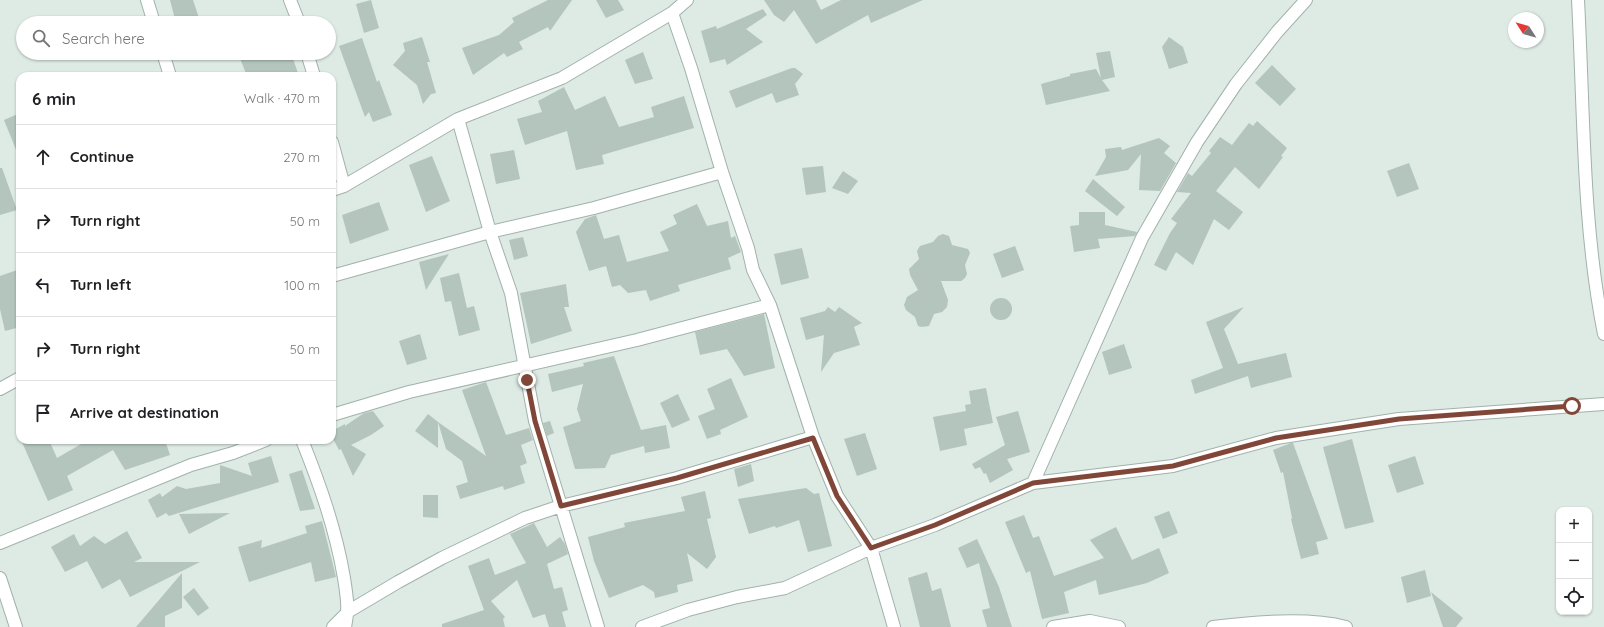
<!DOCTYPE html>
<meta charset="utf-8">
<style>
:root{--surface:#fff;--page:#f6f6f6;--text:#202124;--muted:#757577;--line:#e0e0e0}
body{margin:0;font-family:Quicksand,sans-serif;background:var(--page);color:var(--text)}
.controls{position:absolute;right:12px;bottom:12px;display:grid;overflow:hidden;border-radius:8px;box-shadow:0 1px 3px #0004}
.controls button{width:36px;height:36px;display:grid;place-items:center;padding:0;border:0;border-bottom:1px solid var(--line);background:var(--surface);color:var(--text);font:20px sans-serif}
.compass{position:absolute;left:1508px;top:12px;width:36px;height:36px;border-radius:50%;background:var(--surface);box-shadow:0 1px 3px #0004;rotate:306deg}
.stop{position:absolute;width:12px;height:12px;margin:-9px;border:3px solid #804738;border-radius:50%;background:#fff}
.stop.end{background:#804738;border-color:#fff;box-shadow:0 1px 4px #0008}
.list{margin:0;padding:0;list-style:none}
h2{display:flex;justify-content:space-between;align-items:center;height:52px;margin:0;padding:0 16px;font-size:17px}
h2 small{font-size:13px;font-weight:400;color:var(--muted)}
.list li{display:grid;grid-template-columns:26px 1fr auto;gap:12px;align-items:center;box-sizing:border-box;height:64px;padding:0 16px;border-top:1px solid var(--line)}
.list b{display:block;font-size:15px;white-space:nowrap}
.list em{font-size:13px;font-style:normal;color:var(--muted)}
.icon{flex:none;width:22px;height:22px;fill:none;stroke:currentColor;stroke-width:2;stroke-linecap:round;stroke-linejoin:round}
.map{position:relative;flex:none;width:1604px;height:627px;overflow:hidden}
.search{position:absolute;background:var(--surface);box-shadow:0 1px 3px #0004;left:16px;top:16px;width:320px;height:44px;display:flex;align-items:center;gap:10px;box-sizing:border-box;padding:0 14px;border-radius:22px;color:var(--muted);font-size:15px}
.panel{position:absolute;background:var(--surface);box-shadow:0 1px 3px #0004;left:16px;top:72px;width:320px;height:372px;border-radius:12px}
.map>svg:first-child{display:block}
</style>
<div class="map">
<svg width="1604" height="627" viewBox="0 0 1604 627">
<rect width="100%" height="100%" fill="#deeae4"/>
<path fill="#b3c5bd" d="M170 0H193L199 18 176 23Z
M371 0 379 28 364 33 356 4Z
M548 0H572L550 31 548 27 519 42 523 49 507 57 504 53 473 75 462 48 499 35 514 22 512 18Z
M596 0H618L624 10 606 18Z
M764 0H816L821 10 841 0H923L871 23 868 15 816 44 794 10 784 22 774 15Z
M763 9 767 15 746 29 763 42 727 65 725 59 710 63 701 31 716 26 717 29Z
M422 37 430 62H427L436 93 431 94 423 104 417 85 393 65 405 51 403 43Z
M1169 37 1183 47 1188 63 1169 69 1162 47Z
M362 38 377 82 379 80 392 115 373 122 369 112 365 117 339 46Z
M1110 51 1115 77 1102 80 1110 91 1046 105 1041 84 1070 76V74L1096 69 1101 78 1096 53Z
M643 52 653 79 635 84 625 60Z
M248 53H291L299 76H247L239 56Z
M1272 65 1296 89 1280 106 1255 83Z
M792 68H795L803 74 795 84 799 95 776 103 772 93 736 108 729 91Z
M564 87 575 110 605 96 619 127 654 117 651 107 684 96 694 128 602 155 604 164 576 170 567 131 525 145 517 119 542 112 538 101Z
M20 113V157H19L4 120Z
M1257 121 1287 148 1281 156 1283 157 1259 189 1235 167 1216 191 1243 212 1229 230 1214 219 1193 265 1176 252 1166 271 1154 265 1170 233 1177 223 1171 219 1191 193 1177 192 1188 173 1192 176 1211 153 1209 151 1220 137 1232 145 1249 123 1253 126Z
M1159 138 1170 146 1164 153 1176 163 1160 191 1139 190 1141 154 1128 170 1095 176 1106 157 1105 149 1121 147 1122 150Z
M514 150 520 179 496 184 490 154Z
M432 156 450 201 426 212 409 165Z
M1409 163 1419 189 1397 197 1387 171Z
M823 166 826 192 806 195 802 168Z
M0 168H2L17 210 0 215Z
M843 171 858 181 848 194 832 188Z
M1093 179 1125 207 1117 216 1085 191Z
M379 202 389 230 350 244 342 215Z
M697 204 707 226 728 221 731 238 735 236 741 252 728 258 731 269 678 285 680 291 650 301 646 290 628 293 620 285 612 287 606 266 589 271 576 232 585 219 596 215 604 239 619 235 627 262 669 251 660 232 677 224 673 215Z
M1079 212H1105V225L1137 232 1135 236 1098 239 1100 248 1074 252 1070 226 1079 225Z
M943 234 949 236 952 245 968 249 970 253 965 265 967 274 965 278 961 281H941L948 300 947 307 942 312 934 314 929 326 922 327 918 326 915 317 906 310 904 305 907 297 918 290 910 275 909 269 919 259 917 251 920 246 933 242 938 236Z
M523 237 528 256 514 260 509 240Z
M1015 246 1024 270 1002 278 993 254Z
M802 248 809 278 781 285 774 254Z
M449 254 426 290 419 262Z
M20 269V327L5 331 0 309V276Z
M459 273 467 308 474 306 480 330 459 336 451 301 445 302 440 278Z
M566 284 569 307H564L572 331 531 344 520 293Z
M990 309a11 11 0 1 1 22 0a11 11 0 1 1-22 0Z
M828 307 835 312 839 307 862 323 854 327 860 345 834 353 821 372 824 335 806 340 800 318 825 311Z
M1244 307 1224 329 1238 364 1286 353 1292 377 1251 388 1248 376 1195 394 1191 380 1223 368 1206 322Z
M764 314 775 368 744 376 727 349 700 355 695 332Z
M420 334 427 359 407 365 399 341Z
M1124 344 1132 368 1109 375 1102 352Z
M614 356 641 430 666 425 670 448 645 453 644 446 611 455 605 468 575 469 563 427 581 421 577 409 583 384 552 392 548 374 584 366 583 363Z
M731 378 748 417 720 430 721 434 707 439 698 416 715 409 707 389Z
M486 382 506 435 529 428 533 440 521 445 527 463 520 466 525 483 504 490 503 486 460 499 456 486 468 482 462 461 446 449 438 422 486 456 462 390Z
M986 388 993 423 964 429 967 445 940 451 933 417 966 411 965 405 971 404 969 391Z
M678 394 690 420 672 428 660 403Z
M373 411 384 426 371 435 351 445 366 454 353 476 341 449 339 450 332 437V431L345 424V426L364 413Z
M1018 411 1030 452 1007 459 1013 470 990 483 986 473 984 474 980 467 975 469 972 464 1005 445 996 417Z
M428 414 438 422V448L415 431Z
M550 421 554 433 547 436 543 423Z
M865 433 877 469 857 476 844 439Z
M1352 439 1374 522 1345 529 1323 447Z
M21 440H49L57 458 88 440H165L170 455 125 470 113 450 67 476 73 490 48 501Z
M1291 443H1293L1328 539 1316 542 1319 554 1301 559 1291 519 1292 518 1283 472 1281 473 1273 450Z
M271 456 279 482 169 516 166 513 157 518 148 500 160 493 162 497 177 486 186 489 220 483V465L252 476 248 463Z
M1415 456 1424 484 1397 493 1388 465Z
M751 464 754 481 738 487 734 469Z
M302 470 315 509 300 511 289 474Z
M806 488 814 494 819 493 832 546 808 552 799 520 776 528 775 526 749 534 738 499Z
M705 491 711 518 707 519 716 557 707 569 687 553 693 581 677 585 678 592 655 598 654 592 643 585 609 598 594 561 588 537 625 527 624 523 685 511 681 497Z
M423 495H438V518L423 517Z
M1169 511 1178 533 1163 539 1154 517Z
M230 513 189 534 179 514Z
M1024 515 1033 538 1039 536 1054 576 1104 558 1090 540 1116 527 1132 560 1159 548 1169 573 1147 583 1099 595 1096 580 1064 592 1069 613 1042 619 1030 571 1026 573 1005 522Z
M322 521 336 577 315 582 311 562 249 582 238 547 262 540 261 548 307 533 305 526Z
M534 523 547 547 560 537 565 544 568 554 547 564 554 589 562 587 568 610 562 612 566 627H549L545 614 533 618 517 580 491 601 505 617 503 619 505 627H442V624L484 610 468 566 489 558 495 575 526 563 510 534Z
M127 531 142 558 134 562H200L130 597 120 579 102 589 87 561 65 572 51 547 74 534 80 546 94 536 105 544Z
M977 539 999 587 1012 627H987L982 610 990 608 979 563 967 568 958 548Z
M1425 570 1431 596 1407 603 1401 577Z
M927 572 932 591 941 588 951 627H920L908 578Z
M182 573V608L165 616V627H136Z
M194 588 209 608 198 616 183 597Z
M1431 592 1463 618 1456 627H1443Z"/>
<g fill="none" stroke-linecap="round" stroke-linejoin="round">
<g stroke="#a1b2ab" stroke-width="14">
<path id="street" d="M147 0 154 23
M290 0 299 23
M1578 0C1584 111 1582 224 1604 334
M672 13 691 68 722 172 748 248 753 270 770 305 813 437 837 496 871 548 894 627
M163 53 170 76
M307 53 314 76
M458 119 490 232 511 293 535 421 598 627
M332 142 344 186
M332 190 344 186 458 119 562 78 672 13 687 0
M332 276 490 232 594 208 722 172
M0 389 20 378
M332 415 409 392 637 340 770 305
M302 440C320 485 336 530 344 578 347 597 349 609 345 627
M1033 483 1142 238 1197 142 1236 84 1277 32 1306 0
M0 543 191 465 233 453 266 440
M0 578 16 627
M333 627 349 611 398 582 442 558 525 518 561 506 677 478 813 437
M642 627 688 610 737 597 785 588 871 548 935 525 1033 483 1173 466 1276 438 1399 419 1604 404
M1053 627 1090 621 1119 627
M1213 627C1252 622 1308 617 1346 627"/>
</g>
<use href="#street" stroke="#fff" stroke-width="12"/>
</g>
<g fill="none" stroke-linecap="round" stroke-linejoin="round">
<path stroke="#804738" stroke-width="5" d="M527 380 535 421 561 506 677 478 813 438 837 496 871 548 935 525 1033 483 1173 466 1276 438 1399 419 1572 406"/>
</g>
</svg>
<div class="controls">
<button>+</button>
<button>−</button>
<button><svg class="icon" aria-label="locate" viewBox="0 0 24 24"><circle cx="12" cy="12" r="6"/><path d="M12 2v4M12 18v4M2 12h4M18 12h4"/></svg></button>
</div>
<svg class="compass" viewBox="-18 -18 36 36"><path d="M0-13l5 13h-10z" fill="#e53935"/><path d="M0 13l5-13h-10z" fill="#757577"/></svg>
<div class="stop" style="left:1572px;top:406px"></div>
<div class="stop end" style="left:527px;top:380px"></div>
<div class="search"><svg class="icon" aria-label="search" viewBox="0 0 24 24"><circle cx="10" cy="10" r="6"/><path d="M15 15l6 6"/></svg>Search here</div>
<section class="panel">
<h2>6 min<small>Walk · 470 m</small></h2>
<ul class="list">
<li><svg class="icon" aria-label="ahead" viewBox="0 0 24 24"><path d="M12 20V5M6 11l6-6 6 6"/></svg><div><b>Continue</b></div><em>270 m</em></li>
<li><svg class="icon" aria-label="right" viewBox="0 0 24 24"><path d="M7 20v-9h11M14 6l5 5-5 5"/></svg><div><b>Turn right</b></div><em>50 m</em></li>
<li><svg class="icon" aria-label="left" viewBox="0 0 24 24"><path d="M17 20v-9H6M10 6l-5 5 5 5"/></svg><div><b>Turn left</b></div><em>100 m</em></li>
<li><svg class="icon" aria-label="right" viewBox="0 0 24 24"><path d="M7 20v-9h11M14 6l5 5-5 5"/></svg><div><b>Turn right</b></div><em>50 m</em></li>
<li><svg class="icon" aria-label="arrive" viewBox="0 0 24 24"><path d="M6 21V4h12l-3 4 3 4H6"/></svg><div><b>Arrive at destination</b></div></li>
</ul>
</section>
</div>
